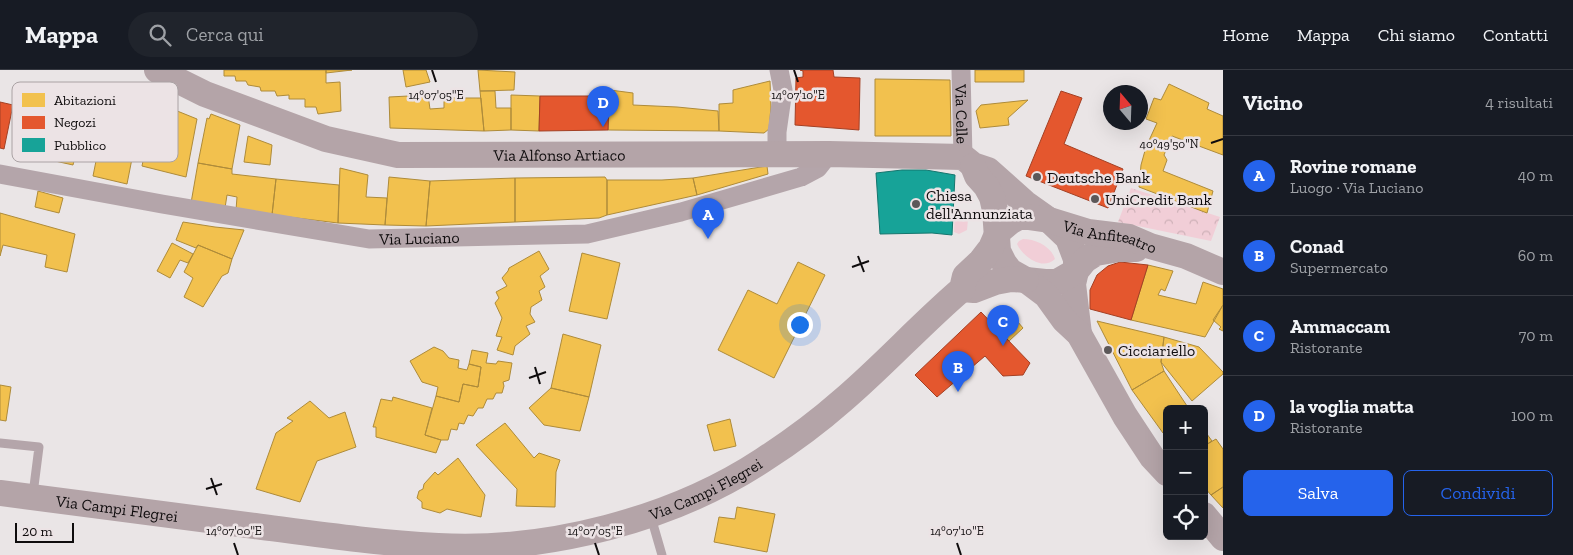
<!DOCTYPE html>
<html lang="it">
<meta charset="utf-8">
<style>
:root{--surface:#171b24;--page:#20242c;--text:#f1f3f6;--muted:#9ea1a6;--line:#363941;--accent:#2563eb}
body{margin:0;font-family:"Zilla Slab",serif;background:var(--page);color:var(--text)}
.controls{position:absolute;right:15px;bottom:15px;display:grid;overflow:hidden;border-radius:8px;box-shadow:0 5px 20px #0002}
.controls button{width:45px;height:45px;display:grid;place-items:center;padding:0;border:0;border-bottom:1px solid var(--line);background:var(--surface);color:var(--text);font:25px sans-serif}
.compass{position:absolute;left:1103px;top:15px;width:45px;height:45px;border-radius:50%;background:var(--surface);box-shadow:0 5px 20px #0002;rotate:341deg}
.scale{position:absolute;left:15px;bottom:12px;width:59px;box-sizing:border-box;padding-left:5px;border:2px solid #0f0c0d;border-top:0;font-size:14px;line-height:18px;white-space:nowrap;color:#0f0c0d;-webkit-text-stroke:4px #ece3e5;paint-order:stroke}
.you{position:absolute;left:799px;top:254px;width:18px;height:18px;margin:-12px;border:4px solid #fff;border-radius:50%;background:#1a73e8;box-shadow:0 0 0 8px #1a73e833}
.badge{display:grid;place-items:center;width:32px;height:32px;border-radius:50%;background:var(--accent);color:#fff;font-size:16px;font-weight:700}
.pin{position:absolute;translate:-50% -41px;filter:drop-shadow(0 1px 2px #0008)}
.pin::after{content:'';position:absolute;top:26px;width:18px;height:15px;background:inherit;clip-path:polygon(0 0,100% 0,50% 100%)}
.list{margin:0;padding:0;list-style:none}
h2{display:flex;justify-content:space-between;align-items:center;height:65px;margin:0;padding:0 20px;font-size:21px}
h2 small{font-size:16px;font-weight:400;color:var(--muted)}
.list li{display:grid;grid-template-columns:32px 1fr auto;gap:15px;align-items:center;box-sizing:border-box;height:80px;padding:0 20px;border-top:1px solid var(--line)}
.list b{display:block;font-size:19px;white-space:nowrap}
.list p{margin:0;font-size:16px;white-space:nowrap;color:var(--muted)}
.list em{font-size:16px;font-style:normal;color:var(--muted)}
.actions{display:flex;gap:10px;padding:15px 20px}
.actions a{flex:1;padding:11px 0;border:1px solid var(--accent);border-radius:8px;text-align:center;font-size:18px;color:var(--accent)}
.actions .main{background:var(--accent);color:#fff}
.icon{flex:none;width:28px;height:28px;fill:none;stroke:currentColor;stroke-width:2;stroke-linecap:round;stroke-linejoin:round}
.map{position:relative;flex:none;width:1223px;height:485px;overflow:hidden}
header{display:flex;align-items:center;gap:30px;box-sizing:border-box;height:70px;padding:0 25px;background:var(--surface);border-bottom:1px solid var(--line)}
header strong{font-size:24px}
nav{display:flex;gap:28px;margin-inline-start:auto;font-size:18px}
.search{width:350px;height:45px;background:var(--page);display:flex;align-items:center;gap:12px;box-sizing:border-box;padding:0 18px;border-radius:28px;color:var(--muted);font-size:19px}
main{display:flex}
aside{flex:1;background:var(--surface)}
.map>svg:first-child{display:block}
</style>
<header>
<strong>Mappa</strong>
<div class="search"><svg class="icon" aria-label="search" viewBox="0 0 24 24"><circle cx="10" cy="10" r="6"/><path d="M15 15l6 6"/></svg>Cerca qui</div>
<nav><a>Home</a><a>Mappa</a><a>Chi siamo</a><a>Contatti</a></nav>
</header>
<main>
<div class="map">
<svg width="1223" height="485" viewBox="0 0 1223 485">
<defs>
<pattern id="forest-crowns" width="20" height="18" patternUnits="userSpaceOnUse" patternTransform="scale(1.25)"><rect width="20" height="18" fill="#f1ced7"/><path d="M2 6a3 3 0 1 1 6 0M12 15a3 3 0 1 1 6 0" fill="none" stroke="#cdb0b7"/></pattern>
</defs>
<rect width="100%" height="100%" fill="#eae5e6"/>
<path fill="#f1ced7" d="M955 139 964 142 968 149 967 160 959 164 954 162Z
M1023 169C1035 169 1051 176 1055 189 1043 201 1023 187 1017 174L1019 171Z"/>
<path fill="url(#forest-crowns)" d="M1131 118 1220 147 1211 171 1118 152Z"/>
<path fill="#f2c14e" stroke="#ae8b3a" d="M224 0H326V13L340 12 341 41 318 44 316 37H305V29H289V25L277 26 275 21H261L260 17 248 15 246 11H236L235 6H224Z
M326 0H352L326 3Z
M403 0H426L430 12 406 17Z
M478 0 515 2 514 20 480 21Z
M975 0H1024V12H975Z
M875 9 950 10 951 66H875Z
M770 11 771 37 769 59 764 63 719 61V34L733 33V20Z
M51 14 79 19 68 72 78 74 73 95 37 87 40 72 37 70 38 63H42Z
M1169 14 1209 33 1207 39 1223 46V85L1172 66 1164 85 1167 90 1163 101 1213 121 1207 143 1139 117 1141 95 1146 77 1157 53 1146 49 1154 28 1161 30Z
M610 20 633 23V35L677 37 718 41 719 61 608 60Z
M480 21H495L496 38H511V60L484 61Z
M428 25 430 39 444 38V28H481L484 61 390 58 389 27Z
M511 25 540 26 539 61 511 60Z
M1028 30 1008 48 1009 55 980 58 976 41 981 35Z
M155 32 197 49 186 107 142 96Z
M211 44 240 55 232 99 198 93 207 48 209 49Z
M105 46 139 53 127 114 93 106Z
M248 66 272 75 270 95 244 92Z
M198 93 232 99V104L276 109 272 145 236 140 237 127 227 125 225 138 191 133Z
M767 96 768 104 697 125 693 108Z
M340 98 368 105 366 127 387 128 385 155 338 153Z
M389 107 430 111 426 156 385 155Z
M605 107 607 110V145L599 148 515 152V108Z
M515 108V152L426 156 430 111Z
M693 108 697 125 607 145V110H662Z
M276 109 339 115 338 153 272 145Z
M38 121 63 128 59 143 35 137Z
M0 143 75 164 67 202 45 197 47 185 3 175 0 186Z
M183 152 215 157 244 160 232 189 198 175 196 178 176 170Z
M172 173 193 184 188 193 180 190 170 208 157 201Z
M198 175 232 189 228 203 222 206 203 237 184 227 193 208 184 202Z
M539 181 549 199 540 206 545 217 539 221 542 230 531 237 530 244 535 252 526 256 530 264 515 276 513 285 497 280 502 267 496 266 502 248 495 233 499 228 496 222 507 216 502 208 508 201 509 198Z
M582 183 620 193 607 249 569 241Z
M798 192 825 205 774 308 718 280 748 220 777 234Z
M1148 195 1173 201 1165 221 1161 219 1158 225 1196 234 1203 212 1223 219V235L1205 267 1131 250Z
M1223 235V261L1219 259 1221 257 1213 250Z
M1012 245 1023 258 1009 271 997 258Z
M1097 251 1164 267 1161 292 1164 301 1132 320Z
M563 264 601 275 589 327 551 318Z
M1164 267 1199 277 1223 302V304L1192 331 1161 292Z
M434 277 443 281 449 288 459 290 458 298 467 300 469 294 481 297 478 317 463 314 459 332 436 326 438 317 422 312 410 291Z
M472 280 488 283 486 293 496 294 498 291 512 293 509 310 503 312 504 316 502 323H496L493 329H487L483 338H478L473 346 468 345 464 354 459 353 457 360 451 359 448 370H441L425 365 436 326 459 332 463 314 478 317 481 297 469 294Z
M1164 301 1189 339H1167V361L1163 363 1132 320Z
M0 315 11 317 6 351 0 350Z
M551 318 589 327 580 361 544 355 529 338Z
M393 327 432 338 425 365 441 370 436 383 376 367V357H373L381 329 392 331Z
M310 331 329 348 345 342 356 377 317 391 300 432 256 419 276 363 293 351 287 348Z
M730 349 736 376 714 381 707 355Z
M505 353 534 388 539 383 560 390 556 402 555 437 516 436 517 419 476 375Z
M1204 360 1212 371 1204 376Z
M1216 369 1223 379V417L1211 425 1204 417V376Z
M458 388 485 425 481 447 447 439 440 443 422 438V432L417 428 419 421 423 419 424 414 435 402 438 405Z
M1223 417V438L1211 425Z
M737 437 775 444 767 482 714 472 719 447 735 449Z"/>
<path fill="#e4572e" stroke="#a44024" d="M800 0H833L834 7 860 8 859 60 795 55 796 8 803 7V1Z
M1061 21 1082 28 1064 74 1123 99 1108 138 1026 106Z
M540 26H609L608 60 539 61Z
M0 32 13 35 4 79 0 78Z
M1120 192 1148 195 1131 250 1090 239V220L1097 205 1108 196Z
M981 242 1030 293 1023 305 1003 306 985 286 937 327 915 305Z"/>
<path fill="#17a398" stroke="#15766e" d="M902 100H926L955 105 952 165 932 163 880 164 876 103Z"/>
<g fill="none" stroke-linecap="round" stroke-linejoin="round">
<path stroke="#b4a5aa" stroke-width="9" d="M0 373 39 377 33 424
M651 447 662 485"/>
<g stroke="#b4a5aa" stroke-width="19">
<path id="s1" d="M961 0 963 87"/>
<path d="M777 84V62L783 20 779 0"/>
<path id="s2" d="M0 104 162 134 369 169 587 164 681 142 801 107 818 98 829 84"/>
</g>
<g stroke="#b4a4a8" stroke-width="26">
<path id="s3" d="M157 0 205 24 326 69 398 85 829 84 963 87 973 95 988 100 1025 133 1049 150 1068 168 1076 189V201L1073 214 1079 264"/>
<path d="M973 96 977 106 986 116 992 127 995 140 998 181 1004 193 1010 201 1026 210 1045 212H1057L1076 201 1085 190 1096 183 1119 179H1136"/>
<path d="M1026 210 1046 225 1064 250 1079 264 1125 346 1152 387 1167 403"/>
<path d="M962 219 974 220 995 212 1011 209 1026 210"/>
<path id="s4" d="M0 423C85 434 170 445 255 456 316 464 377 473 438 476 546 482 672 450 763 390 791 372 818 352 843 330 884 295 921 254 962 219L965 206 981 191 991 178 998 162 1010 152 1019 147H1028L1049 150 1088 162 1129 167 1150 176 1186 186 1223 202"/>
<path d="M1204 445 1223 468"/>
</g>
</g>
<path fill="none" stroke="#0f0c0d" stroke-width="2" d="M432 0 436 12M794 0 798 12M1211 73 1223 69M858 186 864 202M852 197 869 191M535 297 540 314M529 308 546 302M211 408 217 425M206 419 222 414M234 473 238 485M595 473 599 485M957 473 961 485"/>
<g fill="#5c5859" stroke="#ece3e5" stroke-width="2">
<circle cx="1037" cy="107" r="5"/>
<circle cx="1095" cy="129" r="5"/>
<circle cx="916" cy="134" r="5"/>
<circle cx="1108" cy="280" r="5"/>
</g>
<g text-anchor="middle" stroke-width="5" stroke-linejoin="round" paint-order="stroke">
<g font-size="16" fill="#0f0c0d" stroke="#ece3e5">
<text dy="6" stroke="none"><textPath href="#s1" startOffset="44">Via Celle</textPath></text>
<text dy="6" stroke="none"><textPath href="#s3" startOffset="418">Via Alfonso Artiaco</textPath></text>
<text dy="6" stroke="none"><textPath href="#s4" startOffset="1234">Via Anfiteatro</textPath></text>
<text dy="6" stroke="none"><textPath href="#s2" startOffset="425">Via Luciano</textPath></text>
<text dy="6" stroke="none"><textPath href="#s4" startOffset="718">Via Campi Flegrei</textPath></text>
<text dy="6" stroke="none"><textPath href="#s4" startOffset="118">Via Campi Flegrei</textPath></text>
</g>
<g font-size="16" fill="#0f0c0d" stroke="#ece3e5" text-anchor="start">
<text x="1047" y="113">Deutsche Bank</text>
<text x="926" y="131">Chiesa<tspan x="926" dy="18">dell'Annunziata</tspan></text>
<text x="1105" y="135">UniCredit Bank</text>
<text x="1118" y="286">Cicciariello</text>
</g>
</g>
<rect x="12" y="12" width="166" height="80" rx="8" fill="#ece3e5" stroke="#aaa2a4" stroke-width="1"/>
<rect x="22" y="23" width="23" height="14" fill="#f2c14e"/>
<rect x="22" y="46" width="23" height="13" fill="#e4572e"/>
<rect x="22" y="68" width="23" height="14" fill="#17a398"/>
<g font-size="14" fill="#0f0c0d">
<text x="54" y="35">Abitazioni</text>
<text x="54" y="57">Negozi</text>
<text x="54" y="80">Pubblico</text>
</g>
<g font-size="12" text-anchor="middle" fill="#0f0c0d" stroke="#ece3e5" stroke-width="5" stroke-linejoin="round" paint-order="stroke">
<text x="436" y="29">14°07'05"E</text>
<text x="798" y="29">14°07'10"E</text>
<text x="1169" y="78">40°49'50"N</text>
<text x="234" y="465">14°07'00"E</text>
<text x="595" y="465">14°07'05"E</text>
<text x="957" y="465">14°07'10"E</text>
</g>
</svg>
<div class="controls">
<button>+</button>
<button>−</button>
<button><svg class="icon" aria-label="locate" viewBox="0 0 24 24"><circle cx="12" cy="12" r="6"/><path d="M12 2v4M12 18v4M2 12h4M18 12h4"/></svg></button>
</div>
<svg class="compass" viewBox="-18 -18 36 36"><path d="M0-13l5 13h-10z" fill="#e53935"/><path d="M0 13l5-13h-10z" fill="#9ea1a6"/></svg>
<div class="scale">20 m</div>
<div class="you"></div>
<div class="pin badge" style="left:708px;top:169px">A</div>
<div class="pin badge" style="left:958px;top:322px">B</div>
<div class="pin badge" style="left:1003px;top:276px">C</div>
<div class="pin badge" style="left:603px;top:57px">D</div>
</div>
<aside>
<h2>Vicino<small>4 risultati</small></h2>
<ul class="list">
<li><span class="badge">A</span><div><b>Rovine romane</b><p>Luogo · Via Luciano</p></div><em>40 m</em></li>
<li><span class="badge">B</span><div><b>Conad</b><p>Supermercato</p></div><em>60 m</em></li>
<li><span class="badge">C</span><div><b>Ammaccam</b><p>Ristorante</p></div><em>70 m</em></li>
<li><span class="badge">D</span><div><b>la voglia matta</b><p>Ristorante</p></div><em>100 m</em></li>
</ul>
<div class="actions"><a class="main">Salva</a><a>Condividi</a></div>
</aside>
</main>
